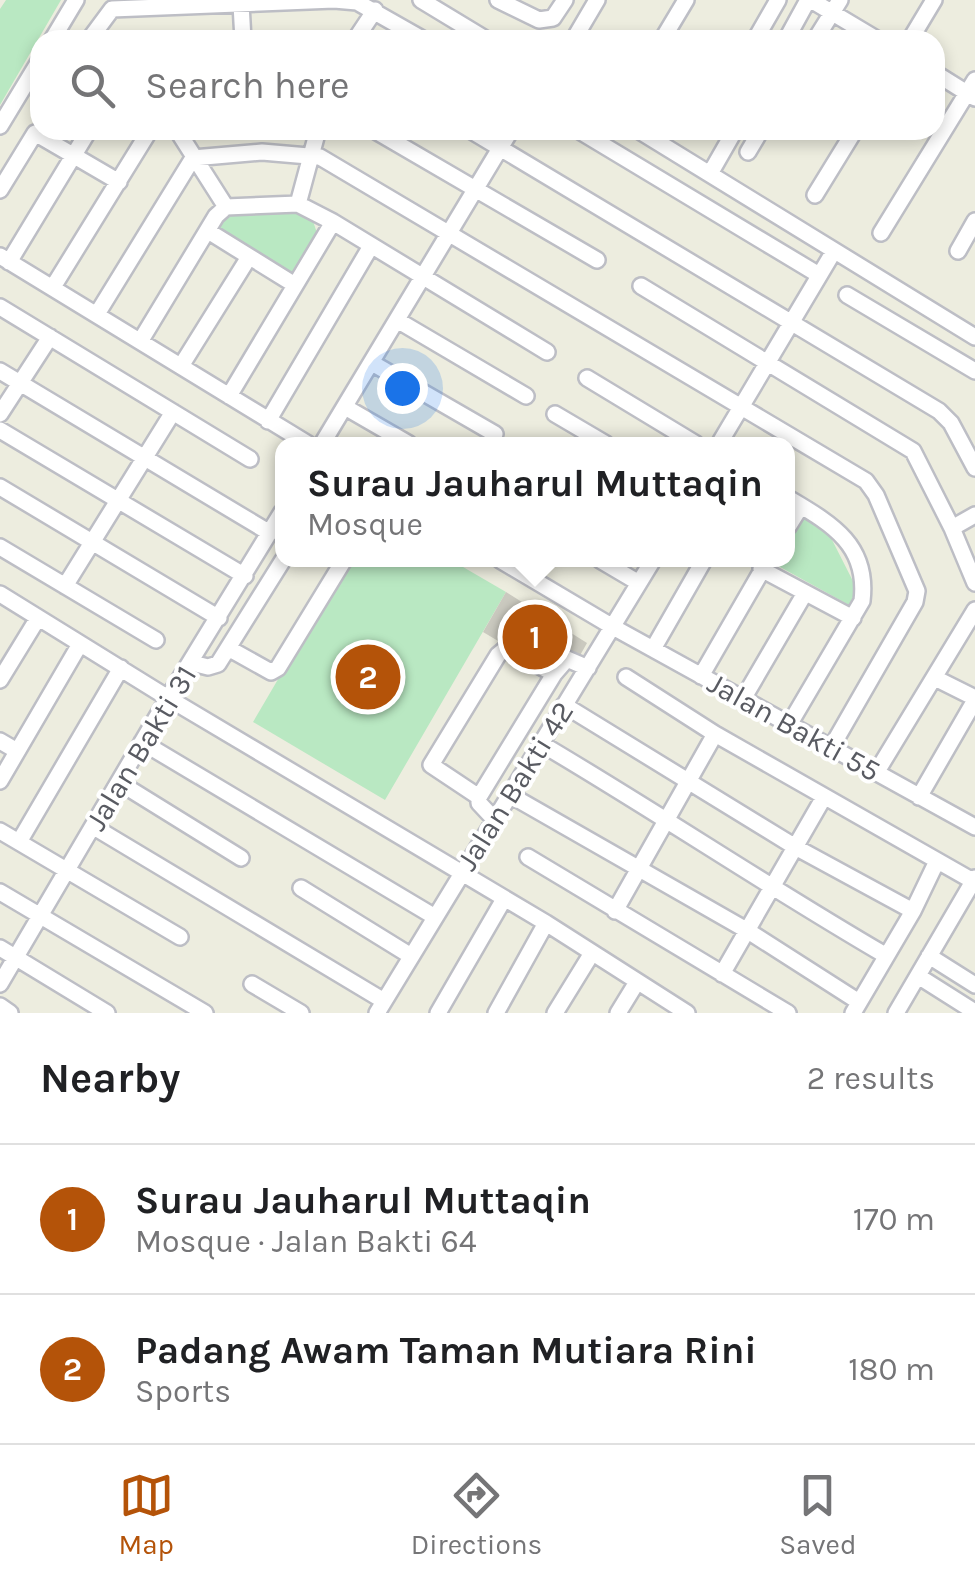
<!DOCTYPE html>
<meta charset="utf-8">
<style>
:root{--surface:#fff;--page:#f2f2f2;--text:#202124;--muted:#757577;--line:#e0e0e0;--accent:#b45309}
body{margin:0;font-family:Karla,sans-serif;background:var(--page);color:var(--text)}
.you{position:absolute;left:402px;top:388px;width:35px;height:35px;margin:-25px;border:8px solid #fff;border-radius:50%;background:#1a73e8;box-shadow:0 0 0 15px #1a73e833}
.badge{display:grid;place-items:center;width:65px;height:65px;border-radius:50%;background:var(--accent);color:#fff;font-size:32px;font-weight:700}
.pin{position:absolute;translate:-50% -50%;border:5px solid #fff;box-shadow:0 2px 10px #0006}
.popup{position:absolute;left:275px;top:437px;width:520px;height:130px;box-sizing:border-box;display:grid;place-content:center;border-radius:20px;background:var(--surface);filter:drop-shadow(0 2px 8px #0005);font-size:32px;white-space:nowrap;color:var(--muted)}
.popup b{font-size:38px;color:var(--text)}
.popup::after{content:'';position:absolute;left:50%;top:100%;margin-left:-20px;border:20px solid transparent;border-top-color:var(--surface)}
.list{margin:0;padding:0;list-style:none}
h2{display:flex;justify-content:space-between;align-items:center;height:130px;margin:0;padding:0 40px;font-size:42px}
h2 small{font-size:32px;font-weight:400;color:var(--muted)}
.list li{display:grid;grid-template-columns:65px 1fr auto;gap:30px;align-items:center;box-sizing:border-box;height:150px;padding:0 40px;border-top:2px solid var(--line)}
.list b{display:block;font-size:38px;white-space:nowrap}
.list p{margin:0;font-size:32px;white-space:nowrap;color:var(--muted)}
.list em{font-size:32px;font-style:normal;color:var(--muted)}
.icon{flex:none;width:55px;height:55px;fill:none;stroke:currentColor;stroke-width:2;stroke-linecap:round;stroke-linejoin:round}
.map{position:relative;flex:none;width:975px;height:1013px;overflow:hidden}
.search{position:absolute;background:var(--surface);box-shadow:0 5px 15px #0003;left:30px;right:30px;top:30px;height:110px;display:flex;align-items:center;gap:25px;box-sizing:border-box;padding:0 35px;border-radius:30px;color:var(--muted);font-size:38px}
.sheet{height:430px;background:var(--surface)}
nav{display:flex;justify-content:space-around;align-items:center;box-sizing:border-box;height:140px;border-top:2px solid var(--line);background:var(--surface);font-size:28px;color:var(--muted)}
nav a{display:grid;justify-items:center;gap:5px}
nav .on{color:var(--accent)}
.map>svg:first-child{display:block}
</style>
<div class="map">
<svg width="975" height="1013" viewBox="0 0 975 1013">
<rect width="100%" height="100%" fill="#ededdf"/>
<path fill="#b9e8c2" d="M6 0H61L0 105V9Z
M238 212 300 213 313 221 317 233 290 277 216 231 229 215Z
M802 512 827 530 857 589 849 605 771 562 788 560V536Z
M348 560H451L506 592 385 800 253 722Z"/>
<path fill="#cac9bf" d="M506 592 587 643 578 659 563 652 550 672 483 632Z"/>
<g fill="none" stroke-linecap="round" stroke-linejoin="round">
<g stroke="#bdbec5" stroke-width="20">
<path id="minor" d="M421 0 487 40
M498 0 539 20 553 18 565 0
M811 0 878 40
M241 4 243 40
M574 39 597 0
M52 40 76 0
M89 40 112 9 334 0 357 2 424 40
M355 40 375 10
M662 40 686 0
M755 40 778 0
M786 40 808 0
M815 40 840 0
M910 40 934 0
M935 73 975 98
M0 126 40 60
M177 130 226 207
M374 130 597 260
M470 130 939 411 951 423 975 468
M578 130 819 275
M638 130 975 337
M748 152 761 130
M711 172 735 130
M0 190 35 133 119 182
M815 195 855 130
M298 204 318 130
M208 231 295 285
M881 233 975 80
M958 251 975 221
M0 256 308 444
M9 262 89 130
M641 286 913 451 952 528 975 583
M53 287 150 130
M847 295 975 371
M0 307 250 459
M97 314 193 158 262 152 320 157 866 481 876 495 917 591 915 602 831 748
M397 320 526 396
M141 340 216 216 226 207 298 204 333 222 547 352
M372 363 495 434
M181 366 249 257
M0 371 270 533
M587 378 696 444
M229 396 333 222
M345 407 409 444
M0 414 50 337
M555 414 606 444
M268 421 371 246
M0 430 245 576
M322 444 511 130
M719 444 834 251
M0 487 219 618
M788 498C830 523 869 544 862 601L789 725
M788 527 801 506
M952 528 975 515
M0 547 156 640
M500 560 613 627 975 827
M600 560 639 583
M761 569 853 618
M65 586 173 412
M0 594 168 698 546 923 687 1013
M228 648 271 672 278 668 344 560
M653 649 704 560
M192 663 208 667 218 664 283 560
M701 676 768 560
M626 677 715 734 973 881
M935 678 975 698
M0 680 38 618
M743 699 805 593
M564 705 797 848 913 911
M0 741 17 751
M142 742 435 917
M540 743C657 812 768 887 885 955
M876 773 975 610
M0 781 80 644
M120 783 241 858
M510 795 748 931 859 1002
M479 797 431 765 498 655 504 650 513 651 554 674
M919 797 975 700
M494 819 479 803V797L554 674 567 659 588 668
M94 827 384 1001
M0 831 180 937
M19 842 121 668
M528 857 788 1013
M301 888 411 956
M0 892 205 1013
M615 911 715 734
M0 948 107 1013
M929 956 975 985
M722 974 824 797
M918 976 975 1012
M0 984 168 698 282 512
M252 984 301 1013
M0 1006 10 1013
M377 1013 653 560
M438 1013 504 899
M496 1013 546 923
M555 1013 592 953
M618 1013 637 982
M853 1013 913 911 937 861
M896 1013 975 878"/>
</g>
<use href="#minor" stroke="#fff" stroke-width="15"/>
</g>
<g text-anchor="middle" stroke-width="8" stroke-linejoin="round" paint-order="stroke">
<g font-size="30" fill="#595b62" stroke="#fff">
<text transform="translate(794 727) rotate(29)" y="10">Jalan Bakti 55</text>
<text transform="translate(141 748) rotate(-59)" y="10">Jalan Bakti 31</text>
<text transform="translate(515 786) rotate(-58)" y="10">Jalan Bakti 42</text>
</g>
</g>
</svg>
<div class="you"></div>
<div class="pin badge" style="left:535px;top:637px">1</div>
<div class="popup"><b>Surau Jauharul Muttaqin</b>Mosque</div>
<div class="pin badge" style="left:368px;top:677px">2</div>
<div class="search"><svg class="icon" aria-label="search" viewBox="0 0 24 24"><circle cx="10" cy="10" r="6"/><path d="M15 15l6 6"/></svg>Search here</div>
</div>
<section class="sheet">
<h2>Nearby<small>2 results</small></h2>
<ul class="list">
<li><span class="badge">1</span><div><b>Surau Jauharul Muttaqin</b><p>Mosque · Jalan Bakti 64</p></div><em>170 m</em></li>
<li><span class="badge">2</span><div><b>Padang Awam Taman Mutiara Rini</b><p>Sports</p></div><em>180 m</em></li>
</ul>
</section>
<nav>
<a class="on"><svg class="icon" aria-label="map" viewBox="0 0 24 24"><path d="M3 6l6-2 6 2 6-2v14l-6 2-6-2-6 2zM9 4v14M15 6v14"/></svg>Map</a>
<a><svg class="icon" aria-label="directions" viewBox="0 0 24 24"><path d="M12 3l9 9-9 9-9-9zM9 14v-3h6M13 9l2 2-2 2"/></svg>Directions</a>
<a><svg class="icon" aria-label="saved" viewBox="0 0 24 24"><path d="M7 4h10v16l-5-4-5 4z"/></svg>Saved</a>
</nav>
